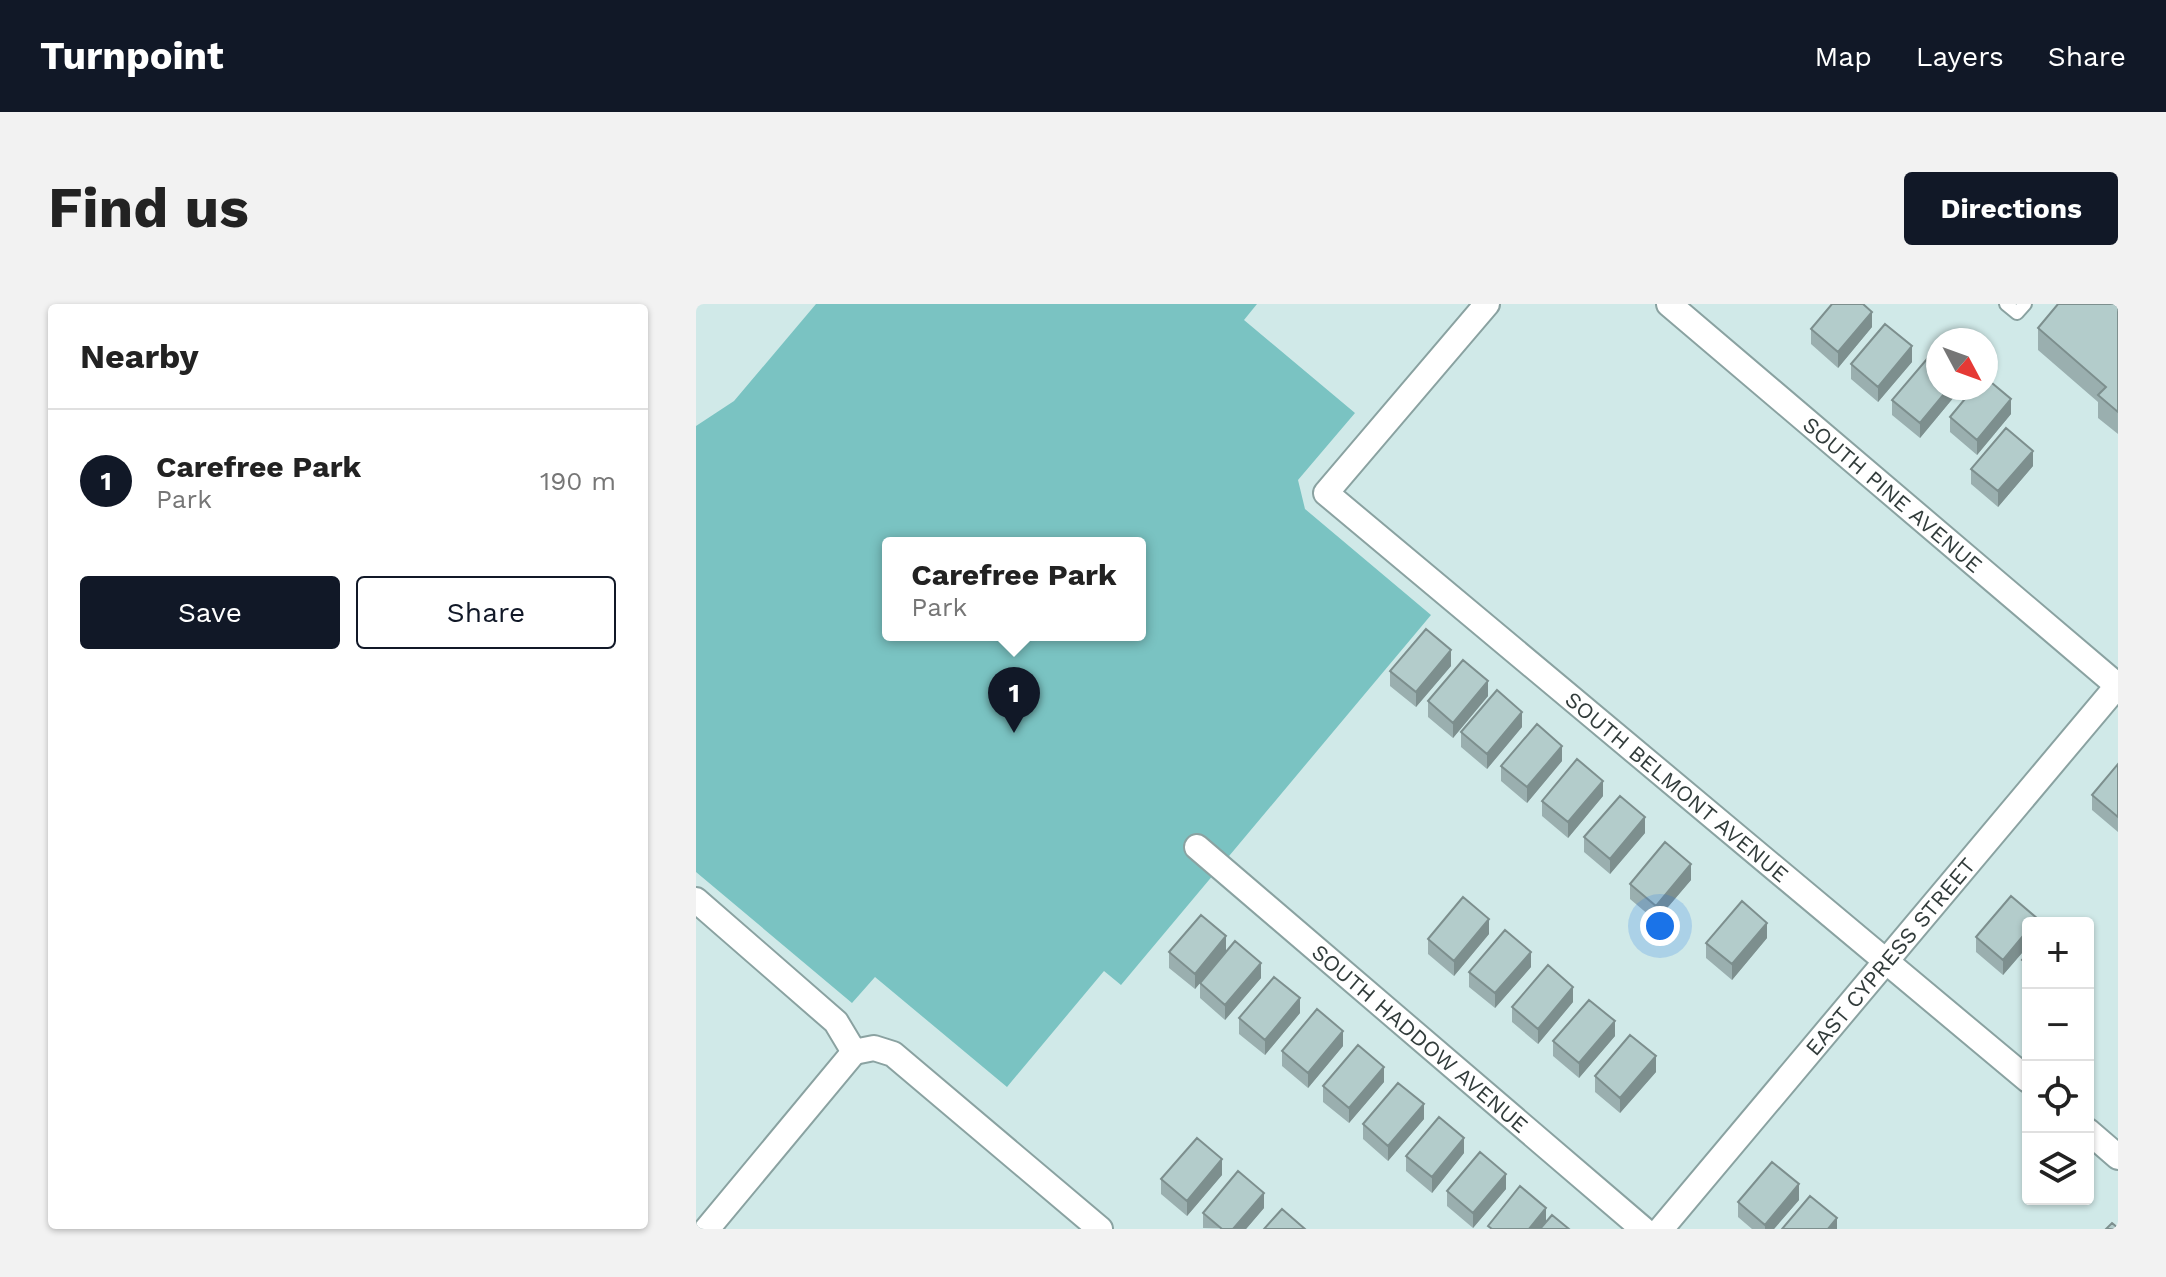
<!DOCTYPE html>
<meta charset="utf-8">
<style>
:root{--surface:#fff;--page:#f2f2f2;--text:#222;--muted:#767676;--line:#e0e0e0;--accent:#111827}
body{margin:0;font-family:"Work Sans",sans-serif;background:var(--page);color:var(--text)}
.controls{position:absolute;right:24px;bottom:24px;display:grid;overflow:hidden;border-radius:8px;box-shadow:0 2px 6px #0004}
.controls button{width:72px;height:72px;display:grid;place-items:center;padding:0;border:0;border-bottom:2px solid var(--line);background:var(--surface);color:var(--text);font:40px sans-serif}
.compass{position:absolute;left:1230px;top:24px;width:72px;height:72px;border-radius:50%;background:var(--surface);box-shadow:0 2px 6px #0004;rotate:131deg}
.you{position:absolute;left:964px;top:622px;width:28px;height:28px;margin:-20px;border:6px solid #fff;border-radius:50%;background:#1a73e8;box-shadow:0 0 0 12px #1a73e833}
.badge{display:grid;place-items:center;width:52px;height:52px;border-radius:50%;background:var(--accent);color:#fff;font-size:26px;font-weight:700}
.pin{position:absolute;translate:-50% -66px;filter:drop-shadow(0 2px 4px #0008)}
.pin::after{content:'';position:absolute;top:42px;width:28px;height:24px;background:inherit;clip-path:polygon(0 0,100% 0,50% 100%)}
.popup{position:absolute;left:186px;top:233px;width:264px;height:104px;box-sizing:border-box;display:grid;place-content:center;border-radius:8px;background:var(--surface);filter:drop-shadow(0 2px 6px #0005);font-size:26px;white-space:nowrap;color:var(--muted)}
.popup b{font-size:30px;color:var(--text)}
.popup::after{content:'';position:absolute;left:50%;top:100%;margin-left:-16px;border:16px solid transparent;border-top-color:var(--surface)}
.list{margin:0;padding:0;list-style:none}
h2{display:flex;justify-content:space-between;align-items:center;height:104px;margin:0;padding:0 32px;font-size:34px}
h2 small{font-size:26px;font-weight:400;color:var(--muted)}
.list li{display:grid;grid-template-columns:52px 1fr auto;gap:24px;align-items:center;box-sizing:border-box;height:144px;padding:0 32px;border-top:2px solid var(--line)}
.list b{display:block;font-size:30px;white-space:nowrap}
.list p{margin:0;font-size:26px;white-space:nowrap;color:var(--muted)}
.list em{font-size:26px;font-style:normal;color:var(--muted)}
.actions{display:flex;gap:16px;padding:24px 32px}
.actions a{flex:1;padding:18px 0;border:2px solid var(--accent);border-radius:8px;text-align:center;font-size:28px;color:var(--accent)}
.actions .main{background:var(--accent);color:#fff}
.icon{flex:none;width:44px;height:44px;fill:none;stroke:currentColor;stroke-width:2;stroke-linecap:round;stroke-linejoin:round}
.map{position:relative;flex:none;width:1422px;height:925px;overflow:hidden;border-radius:8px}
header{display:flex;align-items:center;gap:48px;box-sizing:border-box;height:112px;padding:0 40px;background:var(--accent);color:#fff}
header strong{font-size:38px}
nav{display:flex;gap:44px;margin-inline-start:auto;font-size:28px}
.intro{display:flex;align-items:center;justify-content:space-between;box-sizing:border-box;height:192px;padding:0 48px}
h1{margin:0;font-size:56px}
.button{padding:20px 36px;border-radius:8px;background:var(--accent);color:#fff;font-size:28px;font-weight:700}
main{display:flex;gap:48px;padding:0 48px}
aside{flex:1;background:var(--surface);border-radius:8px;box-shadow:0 2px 6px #0004}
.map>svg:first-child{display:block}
</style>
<header>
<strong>Turnpoint</strong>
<nav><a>Map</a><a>Layers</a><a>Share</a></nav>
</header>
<div class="intro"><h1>Find us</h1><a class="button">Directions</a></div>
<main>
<aside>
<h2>Nearby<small></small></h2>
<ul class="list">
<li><span class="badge">1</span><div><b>Carefree Park</b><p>Park</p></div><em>190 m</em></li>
</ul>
<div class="actions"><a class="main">Save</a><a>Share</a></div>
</aside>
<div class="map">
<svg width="1422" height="925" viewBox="0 0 1422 925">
<rect width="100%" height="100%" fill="#d0e9e8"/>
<path fill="#7ac3c2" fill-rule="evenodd" d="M120 0H561L548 16 659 109 602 176 609 205 735 311 425 681 408 667 311 783 179 673 156 699 0 568V122L38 97ZM192 239H444V331H192Z"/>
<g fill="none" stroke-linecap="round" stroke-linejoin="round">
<g stroke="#8aa2a1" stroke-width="16">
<path id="service" d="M1310 0 1321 9 1329 0"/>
</g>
<g stroke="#8aa2a1" stroke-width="28">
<g id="minor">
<path id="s1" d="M791 0 630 189 1332 776"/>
<path id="s2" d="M973 0 1422 382"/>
<path id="s3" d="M501 543 947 925"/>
<path d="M0 596 140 718 158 748 178 744 197 750 404 925"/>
<path d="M1392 827 1422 853"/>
<path d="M11 925 158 748"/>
<path id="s4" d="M965 925 1422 381"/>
</g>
</g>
<use href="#service" stroke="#fff" stroke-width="12"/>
<use href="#minor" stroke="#fff" stroke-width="24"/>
</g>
<path fill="#9aafaf" d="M1422 0V130L1402 114V98L1342 46V24Z
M1176 23 1142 64 1115 40V25Z
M1216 58 1182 98 1155 75V60Z
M1258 84V93L1224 134 1196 111V96Z
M1315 110 1281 151 1254 128V113Z
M1337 162 1302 203 1275 180V165Z
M755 362 720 403 694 382V367Z
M792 392 757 434 732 413V397Z
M826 423 791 465 765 443V428Z
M866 457 831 499 805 477V462Z
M1422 460V528L1396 506V491Z
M907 492 872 534 846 512V497Z
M949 529 914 570 888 548V533Z
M995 576 960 617 934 595V580Z
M1315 592 1342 615V619H1332V642L1307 671 1280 648V633Z
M793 630 758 672 732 650V635Z
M1071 634 1036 676 1010 654V639Z
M473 648H530L565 674 529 716 504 694V679L499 685 473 664Z
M1332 649V676L1326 671V656Z
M835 663 799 704 773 683V668Z
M877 698 842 740 816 718V703Z
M604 709 569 751 543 730V714Z
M919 732 883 774 857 752V737Z
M647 742 612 784 586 762V747Z
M960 768 924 809 899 788V772Z
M688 778 653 819 627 798V782Z
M728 815 692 857 667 835V820Z
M768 849 736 889 710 867V852Z
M526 871 491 912 465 890V875Z
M810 885 777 924 751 902V887Z
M1103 896 1078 925H1056L1042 913V898Z
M568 904 550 925 507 924V909Z"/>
<path fill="#7d8f8e" d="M1176 8V23L1142 64V48Z
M1216 42V58L1182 98V83Z
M1253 84H1258V93L1224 134V119Z
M1315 95V110L1281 151V136Z
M1337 147V162L1302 203V187Z
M755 346V362L720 403V388Z
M792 377V392L757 434V419Z
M826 408V423L791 465V450Z
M866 442V457L831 499V483Z
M907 477V492L872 534V518Z
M949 513V529L914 570V555Z
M995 560V576L960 617V602Z
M793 615V630L758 672V657Z
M1071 619V634L1036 676V660Z
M1332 626V642L1307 671V656Z
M530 632V648L499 685V670Z
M835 648V663L799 704V689Z
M565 659V674L529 716V701Z
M877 683V698L842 740V725Z
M604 694V709L569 751V736Z
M919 717V732L883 774V759Z
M647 727V742L612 784V769Z
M960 752V768L924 809V794Z
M688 763V778L653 819V804Z
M728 800V815L692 857V842Z
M768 834V849L736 889V873Z
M526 855V871L491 912V897Z
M810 870V885L777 924V909Z
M1103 880V896L1078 925H1069V921Z
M568 889V904L550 925H537Z
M850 904V919L845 925H833Z
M1141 914V925H1132Z"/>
<path fill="#b3cccb" stroke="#7d8f8e" stroke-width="2" d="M1136 0H1167L1176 8 1142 48 1115 25Z
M1362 0H1422V108L1402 91 1410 83 1342 24Z
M1189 20 1216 42 1182 83 1155 60Z
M1231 55 1242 65V84H1253L1224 119 1196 96Z
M1290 74 1315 95 1281 136 1254 113 1278 84H1290Z
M1310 124 1337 147 1302 187 1275 165Z
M730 325 755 346 720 388 694 367Z
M767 356 792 377 757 419 732 397Z
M801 386 826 408 791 450 765 428Z
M841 420 866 442 831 483 805 462Z
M881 455 907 477 872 518 846 497Z
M1422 460V513L1396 491Z
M924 492 949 513 914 555 888 533Z
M969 538 995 560 960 602 934 580Z
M1315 592 1342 615 1338 619H1332V626L1307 656 1280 633Z
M767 593 793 615 758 657 732 635Z
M1046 597 1071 619 1036 660 1010 639Z
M505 611 530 632 499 670 473 648Z
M809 626 835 648 799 689 773 668Z
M539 637 565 659 529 701 504 679Z
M1332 649V661L1326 656Z
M852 661 877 683 842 725 816 703Z
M578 673 604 694 569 736 543 714Z
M893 696 919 717 883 759 857 737Z
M621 705 647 727 612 769 586 747Z
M934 731 960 752 924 794 899 772Z
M662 741 688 763 653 804 627 782Z
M702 779 728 800 692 842 667 820Z
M743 813 768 834 736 873 710 852Z
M501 834 526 855 491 897 465 875Z
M784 848 810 870 777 909 751 887Z
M1076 858 1103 880 1069 921 1042 898Z
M542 867 568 889 537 925H526L507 909Z
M824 882 850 904 833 925H796L792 922Z
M1114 892 1141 914 1132 925H1086Z
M586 905 609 925H568Z
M856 911 873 925H844Z
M1416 919 1422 924V925H1410Z"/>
<g text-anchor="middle" stroke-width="8" stroke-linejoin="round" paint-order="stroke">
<g font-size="22" fill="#323c3b" stroke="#d0e9e8">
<text dy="8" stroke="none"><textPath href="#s2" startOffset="294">SOUTH PINE AVENUE</textPath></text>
<text dy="8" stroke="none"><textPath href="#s1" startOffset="706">SOUTH BELMONT AVENUE</textPath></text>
<text dy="8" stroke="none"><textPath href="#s4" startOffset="356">EAST CYPRESS STREET</textPath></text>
<text dy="8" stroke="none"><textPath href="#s3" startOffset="294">SOUTH HADDOW AVENUE</textPath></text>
</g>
</g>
</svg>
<div class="controls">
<button>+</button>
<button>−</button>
<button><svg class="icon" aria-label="locate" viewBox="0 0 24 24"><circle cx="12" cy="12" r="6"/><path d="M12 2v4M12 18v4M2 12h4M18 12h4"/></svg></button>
<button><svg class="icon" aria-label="layers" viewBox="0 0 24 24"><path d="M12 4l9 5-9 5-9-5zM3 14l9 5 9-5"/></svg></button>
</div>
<svg class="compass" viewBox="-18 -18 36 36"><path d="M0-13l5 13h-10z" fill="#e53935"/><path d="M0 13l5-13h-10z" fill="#767676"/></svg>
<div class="you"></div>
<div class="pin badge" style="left:318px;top:429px">1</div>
<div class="popup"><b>Carefree Park</b>Park</div>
</div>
</main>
